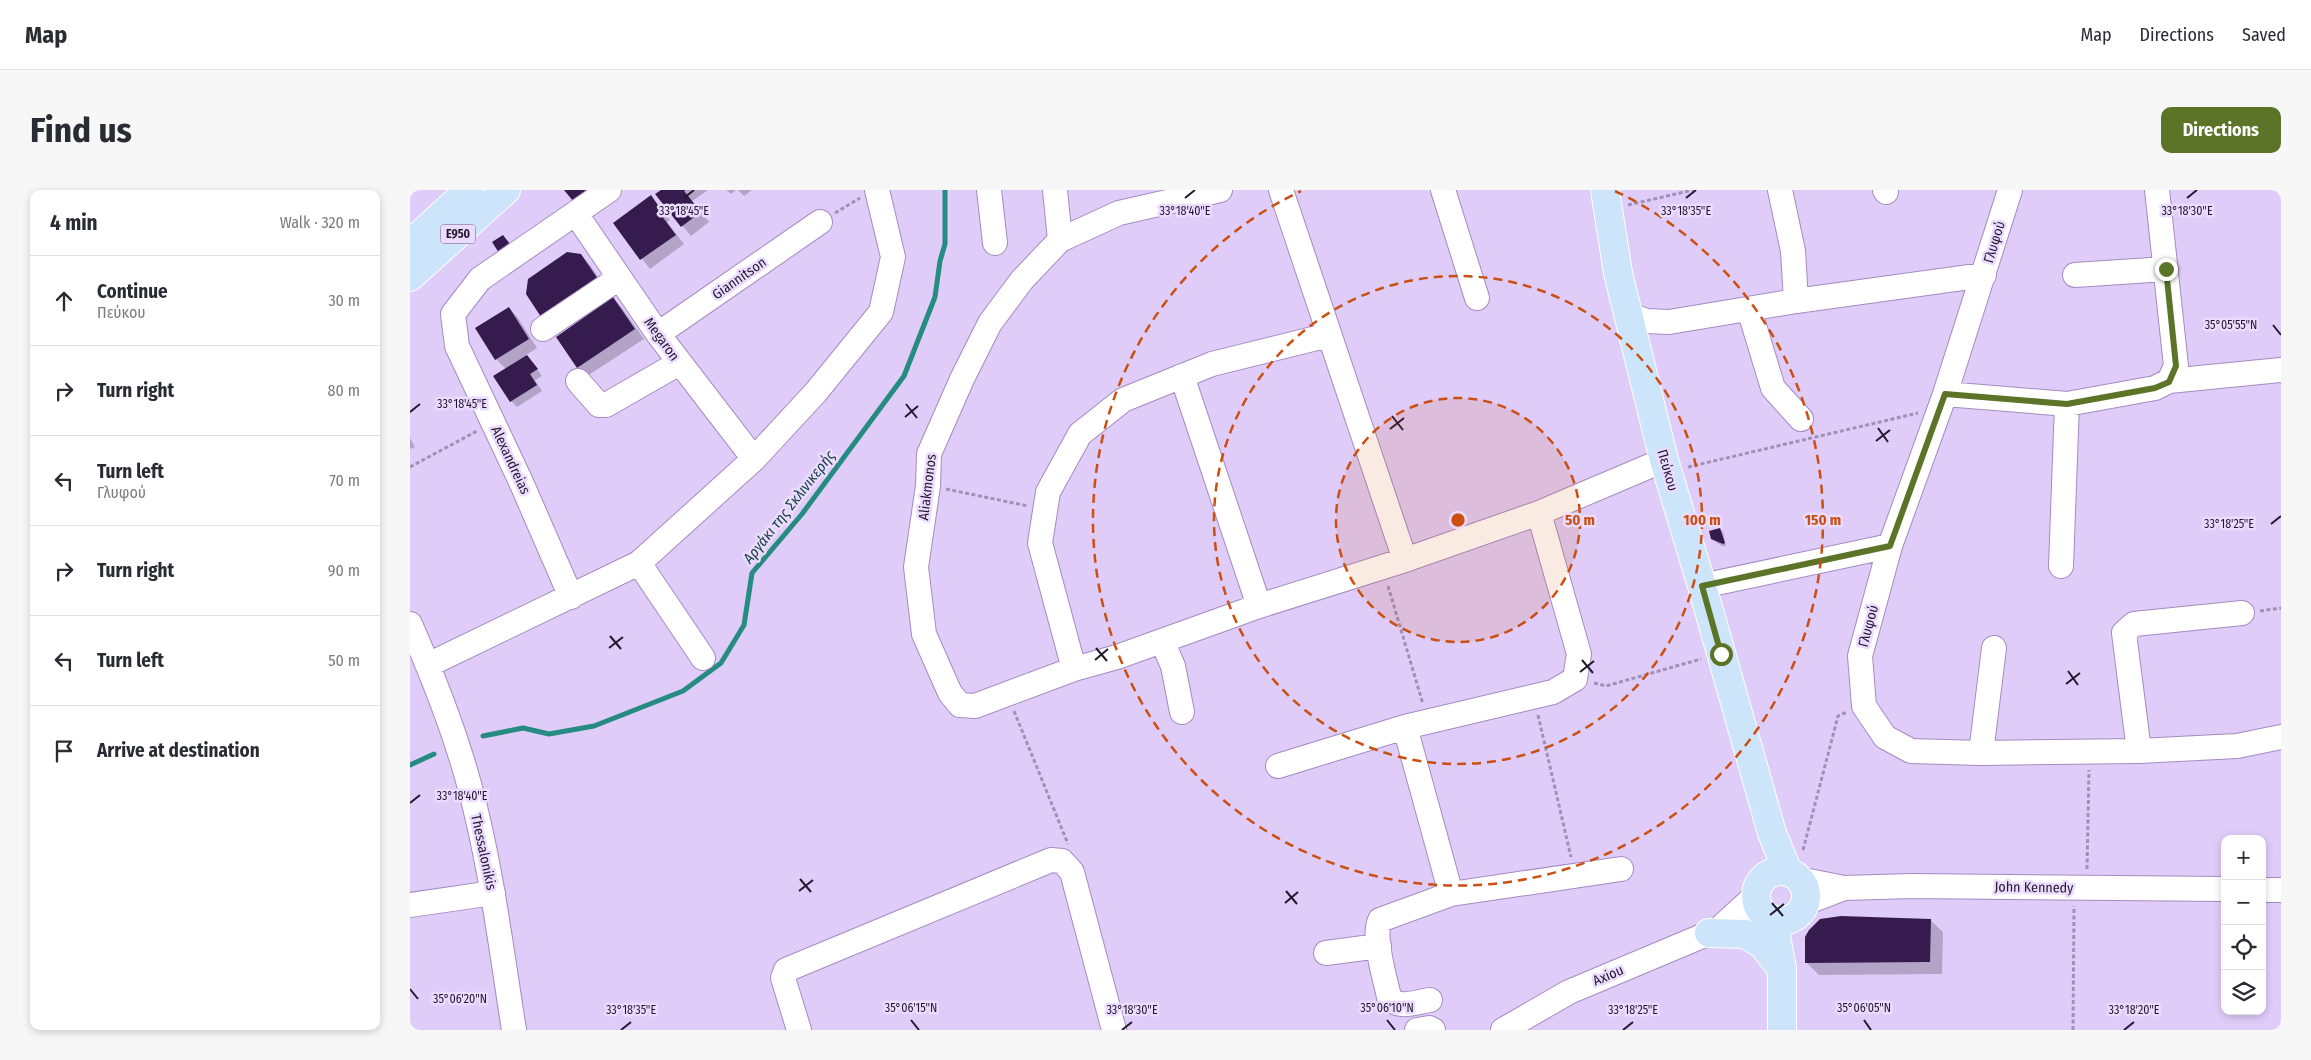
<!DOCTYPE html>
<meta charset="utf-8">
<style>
:root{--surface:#fff;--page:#f7f7f7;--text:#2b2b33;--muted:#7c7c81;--line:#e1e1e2;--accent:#5b7427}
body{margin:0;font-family:"Fira Sans Condensed",sans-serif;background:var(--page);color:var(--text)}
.controls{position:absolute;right:15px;bottom:15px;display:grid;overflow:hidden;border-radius:10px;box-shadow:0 2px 8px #0003}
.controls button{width:45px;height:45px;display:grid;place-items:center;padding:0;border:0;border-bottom:1px solid var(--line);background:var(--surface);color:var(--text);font:25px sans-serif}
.stop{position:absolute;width:15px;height:15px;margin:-11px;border:4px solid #5b7427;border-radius:50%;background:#fff}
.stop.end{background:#5b7427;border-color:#fff;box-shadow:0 1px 5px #0008}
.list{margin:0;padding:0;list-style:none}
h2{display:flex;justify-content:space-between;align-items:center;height:65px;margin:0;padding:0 20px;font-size:21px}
h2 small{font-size:16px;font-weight:400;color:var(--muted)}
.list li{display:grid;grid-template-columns:32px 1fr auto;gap:15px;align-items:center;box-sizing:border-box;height:90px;padding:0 20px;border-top:1px solid var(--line)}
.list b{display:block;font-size:19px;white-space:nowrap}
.list p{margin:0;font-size:16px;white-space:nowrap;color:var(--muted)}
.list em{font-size:16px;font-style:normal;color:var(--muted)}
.icon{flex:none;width:28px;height:28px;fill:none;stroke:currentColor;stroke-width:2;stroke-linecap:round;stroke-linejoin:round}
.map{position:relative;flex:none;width:1871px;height:840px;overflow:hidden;border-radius:10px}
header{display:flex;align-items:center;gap:30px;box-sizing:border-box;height:70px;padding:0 25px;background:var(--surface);border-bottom:1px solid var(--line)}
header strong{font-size:24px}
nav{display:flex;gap:28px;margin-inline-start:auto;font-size:18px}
.intro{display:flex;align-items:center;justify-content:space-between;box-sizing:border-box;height:120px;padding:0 30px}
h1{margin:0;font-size:35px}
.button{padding:12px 22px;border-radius:10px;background:var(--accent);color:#fff;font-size:18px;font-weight:700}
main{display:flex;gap:30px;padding:0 30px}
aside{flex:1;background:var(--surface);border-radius:10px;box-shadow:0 2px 8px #0003}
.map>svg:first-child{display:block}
</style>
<header>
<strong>Map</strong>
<nav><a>Map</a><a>Directions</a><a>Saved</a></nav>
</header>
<div class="intro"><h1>Find us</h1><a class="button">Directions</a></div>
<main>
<aside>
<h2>4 min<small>Walk · 320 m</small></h2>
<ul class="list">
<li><svg class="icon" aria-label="ahead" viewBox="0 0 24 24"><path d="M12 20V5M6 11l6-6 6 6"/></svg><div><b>Continue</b><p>Πεύκου</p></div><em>30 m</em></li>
<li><svg class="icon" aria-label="right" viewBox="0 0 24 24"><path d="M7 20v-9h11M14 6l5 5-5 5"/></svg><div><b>Turn right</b></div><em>80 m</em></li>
<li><svg class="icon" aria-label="left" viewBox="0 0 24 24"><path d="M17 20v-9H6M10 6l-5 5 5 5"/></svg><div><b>Turn left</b><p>Γλυφού</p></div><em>70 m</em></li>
<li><svg class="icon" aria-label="right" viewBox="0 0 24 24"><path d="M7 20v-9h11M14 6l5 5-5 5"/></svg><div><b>Turn right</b></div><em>90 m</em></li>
<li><svg class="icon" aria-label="left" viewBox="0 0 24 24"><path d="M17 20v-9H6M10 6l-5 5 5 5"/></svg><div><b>Turn left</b></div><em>50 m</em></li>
<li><svg class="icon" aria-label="arrive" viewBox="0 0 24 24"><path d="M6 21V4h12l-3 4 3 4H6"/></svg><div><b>Arrive at destination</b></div></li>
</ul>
</aside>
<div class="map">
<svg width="1871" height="840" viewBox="0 0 1871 840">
<rect width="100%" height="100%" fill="#e0ccf9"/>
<path fill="#0003" d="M253 0H298L282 11 299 32 281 46 247 5Z
M316 0H326L321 4Z
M328 0H342L334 6Z
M241 7 260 30 257 32 274 54 240 79 204 33Z
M171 66 180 75 198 102 117 103Z
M203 108 212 118 234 149 177 186 168 177Z
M99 118 108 128 127 158 116 165 132 186 125 190 132 201 107 217 101 211 96 179 86 169 66 138Z
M0 248 5 257 0 259Z
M1310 339 1313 342 1316 356H1312L1302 349Z
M1520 730 1533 742 1532 784 1409 785 1397 773Z"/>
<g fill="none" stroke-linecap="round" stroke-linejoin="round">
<path stroke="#268b81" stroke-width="5" d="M73 546 113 538 139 544 184 536 273 501 311 473 334 435 342 383 392 324 494 186 525 107 530 71 535 54V0
M0 575 24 564"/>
</g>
<path fill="#361c4e" d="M154 0H176L163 11Z
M251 0H276L274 1 291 22 271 37 245 4Z
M241 5 252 21 249 22 266 45 230 70 203 33Z
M93 45 103 58 91 66 82 52Z
M157 62 171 64 190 92 133 130 116 104 118 89Z
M203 107 225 139 167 178 146 147Z
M99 117 119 149 85 170 65 138Z
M117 165 128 179 120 184 127 195 100 212 83 186Z
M1310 338 1315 353 1313 354 1301 349 1299 341Z
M1431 726 1521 729 1520 772 1395 773V747L1399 740 1410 729Z"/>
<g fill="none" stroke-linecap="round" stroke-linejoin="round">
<g stroke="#a48bc1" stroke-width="26">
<path id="minor" d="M579 0 585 53
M645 0 650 50
M810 0 709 23 650 50 612 90 580 133 552 189 519 264 518 296 506 377 514 444 540 503 550 515 565 516 664 479 707 467 849 416 995 370 1129 323 1254 270
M871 0 995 370
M1033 0 1067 108
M1370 0 1383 61 1386 111
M1475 0 1476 2
M1600 0 1535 204 1480 356 1450 466 1454 516 1475 547 1501 561 1571 563 1729 561 1827 556 1871 547
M1747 0 1766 176 1759 191
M166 24 248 144 344 269
M1665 85 1756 79
M1339 119 1363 198 1391 229
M1218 124 1236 131 1259 132 1386 111 1574 85
M133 139 209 88
M248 144 410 32
M772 186 849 416
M168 191 189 215H196L269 173
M1535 204 1657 214 1745 198 1759 191 1871 180
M229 373 293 468
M1651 376 1657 214
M1292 396 1480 356
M161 407 111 292 47 156 43 124 70 89 199 0
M0 434C23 486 44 539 59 594 81 674 91 758 104 840
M752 451 763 476 772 522
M18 475 229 373 344 269 406 202 471 122 483 67 467 0
M664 479 630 353 638 302 670 244 713 210 802 174 919 145
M995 537 1041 704
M1729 561 1714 443 1724 434 1832 423
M1571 563 1584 458
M868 576 995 537 1143 502 1165 489 1169 464 1129 323
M1389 689 1434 698 1502 696 1815 699
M1852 700H1871
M1395 713 1434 698
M0 715 83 703
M1310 738 1347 704
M916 763 969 756
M1020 810C1006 812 988 820 979 807 975 788 962 747 970 730L1041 704 1211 679
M389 840 373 788 376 780 641 670 652 671 662 682 704 840
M1007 840 1019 838 1023 840
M1093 840 1159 802 1309 739 1359 728"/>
</g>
<g stroke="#fff" stroke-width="30">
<path id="major" d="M1195 0 1208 83 1254 270 1292 396 1362 643 1378 682
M0 54 59 0
M0 87 96 0
M1346 706a25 25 0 1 1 50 0a25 25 0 1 1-50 0Z
M1363 730 1372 778V840
M1299 743 1335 744 1353 755 1372 780"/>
</g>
<path stroke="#a190b6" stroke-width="3" stroke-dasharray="4 2.5" stroke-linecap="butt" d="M1218 15 1283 0
M425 23 450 8
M0 277 67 241
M1278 277 1508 223
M536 299 618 316
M978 396 1013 514
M1850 421 1871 418
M1184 493 1196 496 1291 469
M604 521 658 654
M1128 525 1161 667
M1393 660 1428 526 1437 522
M1677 679 1679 580
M1663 840 1664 716"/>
<use href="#minor" stroke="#fff" stroke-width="24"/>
<use href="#major" stroke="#cde5fa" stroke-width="28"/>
</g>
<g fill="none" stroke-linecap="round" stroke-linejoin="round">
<path stroke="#5b7427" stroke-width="6" d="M1311 464 1292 396 1480 356 1535 204 1657 214 1745 198 1759 192 1766 176 1756 79"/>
</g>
<path fill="none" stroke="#23192e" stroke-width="2" d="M274 8 284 0M775 8 785 0M1276 8 1286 0M1777 8 1787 0M1863 135 1871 145M496 214 507 228M0 222 10 214M982 226 993 240M495 227 508 216M1468 238 1478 252M980 239 994 228M1466 251 1480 240M1861 334 1871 326M200 446 211 459M199 458 213 447M686 458 697 471M685 470 698 459M1172 470 1183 483M1658 481 1668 495M1170 482 1184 471M1656 494 1670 483M0 613 10 605M390 689 401 702M389 701 403 690M876 701 887 714M875 713 888 702M1362 713 1373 726M1360 725 1374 714M0 799 8 809M501 830 509 840M977 830 985 840M1454 830 1461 840M211 840 221 832M712 840 722 832M1213 840 1223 832M1714 840 1724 832"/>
<circle cx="1048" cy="330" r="122" fill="#ca4f11" fill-opacity=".12"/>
<g fill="none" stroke="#ca4f11" stroke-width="2.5" stroke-dasharray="9 6">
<circle cx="1048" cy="330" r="122"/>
<circle cx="1048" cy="330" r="244"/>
<path d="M1205 1A365 365 0 1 1 891 1"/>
</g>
<g text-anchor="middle" stroke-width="5" stroke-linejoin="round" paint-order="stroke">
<rect fill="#ebdbfe" stroke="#5f536c" stroke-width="1" x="30.5" y="34.5" width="35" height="19" rx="4"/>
<g font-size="12" font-weight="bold" fill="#23192e">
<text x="48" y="48">E950</text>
</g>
<g font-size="14" fill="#23192e" stroke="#ebdbfe">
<text transform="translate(1584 52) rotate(-73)" y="5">Γλυφού</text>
<text transform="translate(329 88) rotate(-35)" y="5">Giannitson</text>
<text transform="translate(252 149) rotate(54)" y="5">Megaron</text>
<text transform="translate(101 270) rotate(65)" y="5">Alexandreias</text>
<text transform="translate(1258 280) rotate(74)" y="5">Πεύκου</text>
<text transform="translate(517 297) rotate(-83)" y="5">Aliakmonos</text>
<text transform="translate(1458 436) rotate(-75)" y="5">Γλυφού</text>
<text transform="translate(74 662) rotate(78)" y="5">Thessalonikis</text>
<text transform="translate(1624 697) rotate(1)" y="5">John Kennedy</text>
<text transform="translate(1198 785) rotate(-23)" y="5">Axiou</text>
</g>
<g font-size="15" font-style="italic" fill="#17423e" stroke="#ebdbfe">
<text transform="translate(379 317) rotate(-52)" y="5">Αργάκι της Σκλινικερής</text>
</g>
</g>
<g font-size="12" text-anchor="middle" fill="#23192e" stroke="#ebdbfe" stroke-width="5" stroke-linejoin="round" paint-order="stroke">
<text x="775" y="25">33°18'40"E</text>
<text x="1276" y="25">33°18'35"E</text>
<text x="1777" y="25">33°18'30"E</text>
<text x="274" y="25">33°18'45"E</text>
<text x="1821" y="139">35°05'55"N</text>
<text x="52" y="218">33°18'45"E</text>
<text x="1819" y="338">33°18'25"E</text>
<text x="52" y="610">33°18'40"E</text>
<text x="50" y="813">35°06'20"N</text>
<text x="501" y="822">35°06'15"N</text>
<text x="977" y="822">35°06'10"N</text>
<text x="1454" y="822">35°06'05"N</text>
<text x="221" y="824">33°18'35"E</text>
<text x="722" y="824">33°18'30"E</text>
<text x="1223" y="824">33°18'25"E</text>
<text x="1724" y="824">33°18'20"E</text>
</g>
<circle cx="1048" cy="330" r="8" fill="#ca4f11" stroke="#ebdbfe" stroke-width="2.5"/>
<g font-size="15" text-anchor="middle" font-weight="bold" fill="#ca4f11" stroke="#ebdbfe" stroke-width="5" stroke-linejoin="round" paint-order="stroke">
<text x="1170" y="335">50 m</text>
<text x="1292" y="335">100 m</text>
<text x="1413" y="335">150 m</text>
</g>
</svg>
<div class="controls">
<button>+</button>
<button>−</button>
<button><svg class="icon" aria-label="locate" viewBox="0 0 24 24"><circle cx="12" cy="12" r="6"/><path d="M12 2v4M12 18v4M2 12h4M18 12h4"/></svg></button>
<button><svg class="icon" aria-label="layers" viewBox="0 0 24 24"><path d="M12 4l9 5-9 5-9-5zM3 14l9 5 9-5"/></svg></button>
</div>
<div class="stop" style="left:1311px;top:464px"></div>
<div class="stop end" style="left:1756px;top:79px"></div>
</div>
</main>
